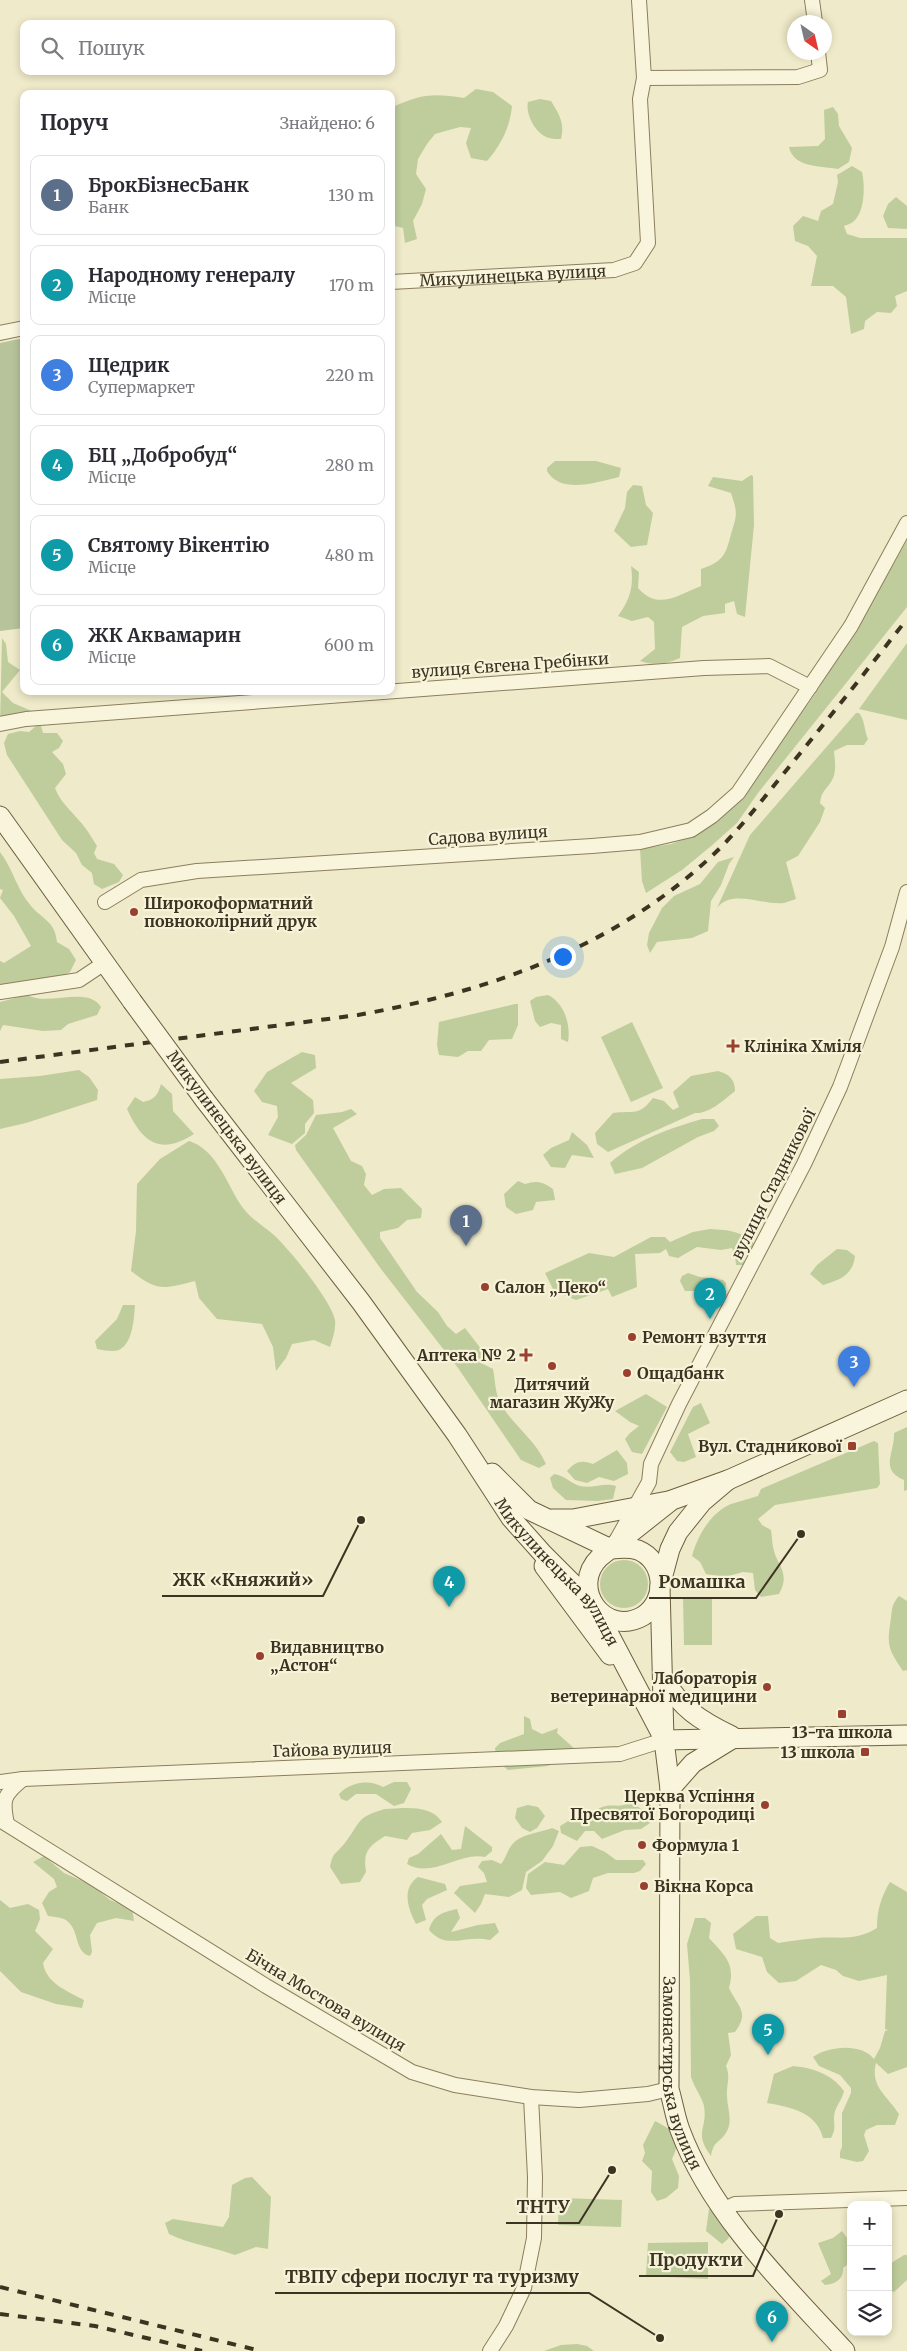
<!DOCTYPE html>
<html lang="uk">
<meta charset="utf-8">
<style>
:root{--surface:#fff;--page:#f2f2f3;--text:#2b2b33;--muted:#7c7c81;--line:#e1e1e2;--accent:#9a402e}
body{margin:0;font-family:Merriweather,serif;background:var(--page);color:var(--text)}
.controls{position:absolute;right:15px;bottom:15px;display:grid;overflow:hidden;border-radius:10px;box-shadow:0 2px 8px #0003}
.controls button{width:45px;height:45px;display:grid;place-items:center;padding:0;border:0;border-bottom:1px solid var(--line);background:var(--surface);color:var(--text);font:25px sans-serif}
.compass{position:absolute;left:787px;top:15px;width:45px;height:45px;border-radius:50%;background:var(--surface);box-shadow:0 2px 8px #0003;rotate:146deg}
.you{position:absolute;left:562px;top:956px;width:18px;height:18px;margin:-12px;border:4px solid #fff;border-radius:50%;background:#1a73e8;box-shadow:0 0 0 8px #1a73e833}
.badge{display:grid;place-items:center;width:32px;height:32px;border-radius:50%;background:var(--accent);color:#fff;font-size:16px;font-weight:700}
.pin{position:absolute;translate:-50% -41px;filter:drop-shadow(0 1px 2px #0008)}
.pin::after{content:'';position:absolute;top:26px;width:18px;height:15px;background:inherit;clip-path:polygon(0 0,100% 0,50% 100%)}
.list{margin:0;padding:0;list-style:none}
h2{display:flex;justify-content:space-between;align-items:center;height:65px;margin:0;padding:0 20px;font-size:21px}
h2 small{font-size:16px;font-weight:400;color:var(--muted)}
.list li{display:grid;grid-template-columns:32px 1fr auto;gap:15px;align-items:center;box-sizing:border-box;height:80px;margin:0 10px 10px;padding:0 10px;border:1px solid var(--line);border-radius:10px}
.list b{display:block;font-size:19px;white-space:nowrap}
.list p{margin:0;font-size:16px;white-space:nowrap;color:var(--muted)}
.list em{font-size:16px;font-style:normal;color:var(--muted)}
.icon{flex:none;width:28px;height:28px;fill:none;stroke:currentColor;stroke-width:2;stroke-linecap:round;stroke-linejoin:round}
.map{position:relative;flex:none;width:907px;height:2351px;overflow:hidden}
.search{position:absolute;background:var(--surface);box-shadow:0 2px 8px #0003;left:20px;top:20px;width:375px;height:55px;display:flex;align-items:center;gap:12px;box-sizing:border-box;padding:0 18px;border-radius:10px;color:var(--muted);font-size:19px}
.panel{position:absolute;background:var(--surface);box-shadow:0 2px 8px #0003;left:20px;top:90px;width:375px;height:605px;border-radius:10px}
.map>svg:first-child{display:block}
</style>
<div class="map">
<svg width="907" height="2351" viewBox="0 0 907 2351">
<rect width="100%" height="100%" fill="#efeac9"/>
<path fill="#bfcd9c" d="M476 89 493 92 512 106C510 127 501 145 487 161L471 158 466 143 471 128 460 127 435 134 427 144 418 159 416 174 426 189 422 204 413 221 417 239 405 243 403 228 391 225V108C420 94 433 93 464 98Z
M540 99 551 101C559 114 565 123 561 139 557 139 552 139 549 138 536 135 525 114 528 102Z
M833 107 838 114 839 126 852 148 849 162 838 169C822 166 793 168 789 147L818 146 825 139 824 110Z
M852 166 862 172C865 185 865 210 855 220 853 223 847 225 844 226L847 234 860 238H907V291L895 296 897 306 891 313 877 312 865 321 864 329 851 334 846 297 833 286H811L817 256 808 246 795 241 793 226 803 216 818 221 821 211 833 204 838 182 837 175Z
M896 197 907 206V229L888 228 883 216 888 204Z
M555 461H596L621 468 619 477C597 482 561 495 547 471V468Z
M751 475 753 476 754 525 745 617 737 614 734 601 725 604V613L703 616 682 627 680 658C666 664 655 666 640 661L655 649 654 622 648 617 632 621 618 616C630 599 634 587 631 566L639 572 638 588C658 611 678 595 701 586V569C721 562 725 557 730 538 736 516 739 516 731 493L708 486 713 477 742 481Z
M633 485 642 486 646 505 653 513 647 545 631 547 614 531 625 508 627 492Z
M907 540V607L758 793 737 823 710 847 682 870 646 893 642 881 640 849 671 844 695 835 743 795 813 697 854 633Z
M2 638 6 644 8 662 20 670 2 692 13 703 34 712 0 725Z
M907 643V720L859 709Z
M856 713H859C865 720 864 730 868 739L864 745H847L834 751C835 761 837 773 831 782 824 792 822 791 820 803L825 808 820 822 798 856 786 862 796 899C792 900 788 902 784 903 764 906 732 888 717 908L750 835Z
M36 726H41L43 733H57L63 741 59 748 52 752 63 764 66 774 55 788C60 803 77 816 86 829 90 834 93 840 97 846L94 853 97 859 114 864 123 875 119 882 102 889 94 884 92 873 82 865 76 853 62 840 7 755 4 743 8 734 20 731 29 732Z
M0 852C13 869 17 890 31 906 43 920 55 921 57 942L69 949 76 960 70 972 61 977 0 988V961L4 963 31 946 14 916 0 898 3 890 0 889Z
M734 857 729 864 721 885 711 901 708 931 692 938 657 942 650 953 647 945 649 933 662 908 674 896 700 884 718 862Z
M27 995C49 1007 87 985 101 1007L97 1015 68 1024 61 1030 43 1031 3 1025 0 1031V1002Z
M548 995C564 1003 571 1024 568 1042L561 1039V1025L551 1023 540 1027 535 1021 530 1001 536 997Z
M515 1004H518V1025L512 1039 489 1040 481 1051H468L458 1057 439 1055 437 1045 439 1022Z
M632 1022 663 1088 631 1102 601 1037Z
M302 1052 315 1055 316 1068 291 1083 313 1100 314 1113 305 1124V1133L292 1144 268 1135 278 1117 277 1106 262 1102 254 1091 267 1072Z
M79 1070 89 1077 98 1090 97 1100 26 1123 0 1129V1079L40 1076Z
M718 1071C729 1074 735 1079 735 1091 724 1100 709 1114 695 1113L608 1152 597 1144 595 1133 613 1113C635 1110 638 1117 653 1098L664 1101 673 1110 679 1107 673 1092 691 1076Z
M161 1084 172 1094 173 1111 194 1134C160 1156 142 1142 127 1109L135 1097 143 1102C154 1100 158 1095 161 1084Z
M351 1109 357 1114 333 1128 351 1161 362 1166 366 1174 364 1185 372 1195 384 1189 401 1188 422 1209 421 1218 407 1220 398 1228 380 1232V1238L417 1292 438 1312 447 1326 456 1334 465 1328 485 1354 477 1361 493 1369C495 1378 495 1391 499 1400 511 1425 534 1437 546 1464L539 1468 521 1460 458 1368 381 1269 296 1150 295 1145 306 1135 316 1115 342 1112Z
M702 1119H714L719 1126 714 1131 698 1137 642 1168 615 1174 610 1163C635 1140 671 1128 702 1119Z
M572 1132 587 1145 594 1158 572 1155 565 1168 551 1167 543 1155 551 1148 569 1140Z
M189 1141C218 1150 227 1186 243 1208 251 1219 265 1227 275 1236 290 1250 332 1302 335 1320 336 1329 333 1338 330 1347L314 1340 292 1344 286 1358 276 1371 273 1347 262 1324 217 1319 199 1298 195 1281C163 1289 158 1292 131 1271L136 1231 137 1184 160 1159Z
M518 1181 525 1184C537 1180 543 1182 553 1189L555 1200 536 1202 533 1210 516 1214 506 1207 504 1194Z
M710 1229C728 1230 744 1231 756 1246L754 1249 746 1250 743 1265H736L735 1255 732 1248 721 1250 697 1247 678 1258 669 1256 666 1249 660 1253 635 1254 637 1287 612 1297 608 1289 576 1300 554 1291 545 1273 589 1253 614 1257 651 1237H665L670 1242 693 1232Z
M837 1249 847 1250 855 1256C853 1275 840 1280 823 1285L810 1274 817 1265Z
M688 1273 700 1277 723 1280 726 1283 725 1292 718 1298 710 1297 704 1291H685L680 1281 682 1276Z
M123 1305H135C134 1320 132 1351 113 1351 108 1351 102 1350 97 1349L95 1341 117 1319Z
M646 1394 667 1407 642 1454 632 1452 625 1439 630 1433 639 1426 630 1422 615 1411Z
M701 1403 710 1423 688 1434 696 1457 684 1462 677 1461 670 1452 693 1407Z
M907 1427V1490L904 1491V1480C879 1470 895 1453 894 1433Z
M874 1441 878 1443 880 1484 877 1488 775 1505 758 1519 762 1525 771 1530C772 1536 772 1542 773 1547 777 1567 791 1572 779 1594L761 1597 755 1590 753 1573 743 1572 725 1577 706 1574 700 1562 692 1556C697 1537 711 1512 731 1504 740 1501 749 1499 758 1496L761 1489Z
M617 1450 627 1463 628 1474 614 1481 599 1477 587 1483 575 1480 567 1471C576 1461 581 1460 593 1464Z
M554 1474C564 1475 570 1483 580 1486 593 1489 604 1482 616 1486L613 1499 598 1501 566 1500 553 1488 550 1478Z
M600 1584a24 24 0 1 1 48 0a24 24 0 1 1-48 0Z
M899 1596 907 1601V1670L903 1671C887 1647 887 1645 891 1618 892 1608 892 1604 899 1596Z
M683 1598H712V1645H684Z
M524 1716 530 1719 532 1729 542 1734 558 1728 557 1733 576 1750 548 1766 508 1770 497 1761 495 1748 500 1743 524 1734Z
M394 1782H407L411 1789 404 1803 394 1806 376 1794H356L347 1801 341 1799 339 1794C351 1782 368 1779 383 1787Z
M631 1802 644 1811 650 1823 641 1829 625 1830 602 1839 594 1831H585L577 1841 561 1833 560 1826 575 1817 579 1810 592 1813C610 1799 615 1811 631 1802Z
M528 1805 538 1807 545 1816 537 1828 530 1832 522 1828 515 1818 517 1808Z
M385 1809C404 1808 431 1804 442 1822L430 1830 412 1833 407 1840 385 1836C368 1847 363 1851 366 1872L360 1882 341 1884 330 1867C333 1852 335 1855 344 1844 361 1823 355 1817 385 1809Z
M465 1826 492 1847V1851L485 1857C460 1851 432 1879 407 1864L409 1858 418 1854 441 1834 452 1850 461 1849Z
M552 1828 559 1831 553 1846 542 1861 526 1872 522 1890 509 1897 485 1894 481 1904 475 1913 454 1893 460 1886 487 1882 484 1873 478 1867 482 1861 492 1860 501 1864C506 1858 507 1851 511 1846 519 1834 539 1833 552 1828Z
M592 1846 605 1852 616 1860H643L646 1864 640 1871 634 1873H608L593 1878 589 1891 571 1898 560 1892 531 1895 526 1888 528 1874 545 1862 564 1865 580 1847Z
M44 1856 64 1873 92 1885 110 1900 132 1908 134 1921 116 1918 97 1923 90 1935 92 1952 90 1956C73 1952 81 1928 64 1919 59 1917 53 1917 48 1916L42 1903 49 1892 57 1887 54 1879 33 1862Z
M418 1877 445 1884 447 1890 427 1899 422 1905 426 1920 416 1924C408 1908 401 1889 418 1877Z
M890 1882 907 1892V2067L888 2074 876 2063C870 2087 887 2095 899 2114L895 2125H877L866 2130 864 2135 869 2151 863 2161 857 2162 840 2158V2152L842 2147V2113L851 2093V2088L840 2075 819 2066 813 2057C829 2046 861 2043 874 2059L880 2048 885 2031 888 2030 885 2029 887 1975 859 1981 843 1976 836 1970 821 1965 796 1981 779 1983 767 1972 762 1957 736 1949 733 1934 756 1916H768L770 1938 778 1943C791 1941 804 1939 817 1938 842 1936 853 1942 877 1928 877 1910 881 1897 890 1882Z
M0 1900 10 1908 28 1904 39 1910 40 1919 35 1931 53 1949 43 1963C46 1983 67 1991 84 2000L82 2008 56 2004 21 1992 0 1971Z
M457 1909 460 1918 451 1932 478 1925 495 1923 499 1932 490 1940C465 1934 447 1951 429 1930 433 1915 443 1912 457 1909Z
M695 1918H705L711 1923 709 1938C724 1955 736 1963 729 1988 738 2007 750 2012 735 2032L728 2033 731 2055 726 2066C731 2078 726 2085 727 2096 727 2107 733 2120 727 2131 721 2143 714 2139 711 2156 693 2132 708 2129 704 2106 703 2099 694 2087 691 2077L690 1980 687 1944Z
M793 2066C813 2068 832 2074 844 2091 842 2101 834 2107 834 2118 834 2127 836 2129 831 2138H823C817 2112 790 2107 767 2103L774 2074Z
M655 2121C674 2131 683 2136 672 2159L679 2176 678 2188 666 2198 657 2201 651 2192 652 2171 642 2161 645 2153 643 2145Z
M252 2177 271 2197 268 2249 256 2247 235 2255C213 2247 190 2244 169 2234L165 2223 173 2219 223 2227 229 2217 232 2185 245 2178Z
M559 2198 622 2200 621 2227 558 2225Z
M715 2208 731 2233 728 2239 722 2244 706 2231 709 2209Z
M842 2231 851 2244V2262L843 2268C844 2279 835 2284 825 2285L821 2281 831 2274 818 2243 833 2238Z
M708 2242V2279L646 2276 648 2243Z
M904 2255H907V2280L894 2292 888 2289V2265Z
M577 2344 587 2346 594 2351H544L561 2345Z"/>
<path fill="#b7c39b" d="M24 338V628L0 631V343Z"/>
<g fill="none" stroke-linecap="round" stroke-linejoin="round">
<g stroke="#8b7e5d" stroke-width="16">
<g id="minor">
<path d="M639 0 644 78 798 77 820 70 818 52"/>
<path d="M812 0 815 22"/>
<path id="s1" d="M391 282 614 270 635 263 648 243 640 99 644 78"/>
<path d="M0 333 24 328"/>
<path d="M0 724 26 719 704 668 769 666 810 687"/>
<path d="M105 902 141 880 197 871 592 846 640 842 691 830 712 816 738 793 851 626 907 523"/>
<path d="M0 992 79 980 106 962"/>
<path d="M616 1541 649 1482 651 1464 679 1404 804 1164 840 1087 892 947 907 892"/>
<path d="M0 1782 23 1779 620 1754 664 1740"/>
<path d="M0 1820 266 1986 412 2072 455 2085 531 2097 579 2100 648 2094 669 2089"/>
<path d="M7 1824C2 1800 3 1795 23 1779"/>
<path d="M724 2209 735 2204 907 2198"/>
<path d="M490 2351 506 2326 524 2288 534 2238 535 2177 531 2097"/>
</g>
</g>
<g stroke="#6d5f40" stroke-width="21">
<g id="secondary">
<path d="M0 816 132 1001"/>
<path id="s2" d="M204 1099 361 1302 457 1435 511 1518 543 1554 593 1604 663 1737"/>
<path d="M492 1473 529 1510 611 1549"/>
<path id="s3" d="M728 1480 702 1502 678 1532 670 1549 660 1586 664 1740 670 1789 669 2089C673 2102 675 2117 680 2130 711 2214 785 2286 845 2351"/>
<path d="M552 1519H573L668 1501"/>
<path d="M611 1549C620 1548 629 1547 638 1550 665 1561 668 1600 643 1616 605 1638 568 1588 600 1557L672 1500 728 1480 907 1400"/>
<path d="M544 1566 610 1655"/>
<path d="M663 1678C682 1709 699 1720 732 1736"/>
<path d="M664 1740 907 1735"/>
<path d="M670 1789 693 1763 732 1739"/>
</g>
</g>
<use href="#minor" stroke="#f9f5dd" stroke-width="14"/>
<use href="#secondary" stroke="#f9f5dd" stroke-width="19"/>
<path stroke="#3c3321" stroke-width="4" stroke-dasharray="9 9" stroke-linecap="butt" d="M0 1062 358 1015C490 991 615 948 715 853 742 827 765 796 789 767 829 718 868 669 907 619
M0 2287 261 2351
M0 2314 95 2326 202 2351"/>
<g stroke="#6d5f40" stroke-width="21" stroke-linecap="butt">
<path id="secondary-bridge" d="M132 1001 204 1099"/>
</g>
<use href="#secondary-bridge" stroke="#f9f5dd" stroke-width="19"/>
</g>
<g fill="#9a402e" stroke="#f6f3d9" stroke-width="2">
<circle cx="134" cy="912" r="5"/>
<path d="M730.5 1038.5h5v5h5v5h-5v5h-5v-5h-5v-5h5z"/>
<circle cx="485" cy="1287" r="5"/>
<circle cx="632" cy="1337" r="5"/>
<path d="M523.5 1347.5h5v5h5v5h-5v5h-5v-5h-5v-5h5z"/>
<circle cx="552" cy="1366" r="5"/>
<circle cx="627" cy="1373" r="5"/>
<rect x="847" y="1441" width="10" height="10" rx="2.5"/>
<circle cx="260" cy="1656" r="5"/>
<circle cx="767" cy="1687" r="5"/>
<rect x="837" y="1709" width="10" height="10" rx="2.5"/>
<rect x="860" y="1747" width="10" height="10" rx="2.5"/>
<circle cx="765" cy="1805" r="5"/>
<circle cx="642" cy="1845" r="5"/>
<circle cx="644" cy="1886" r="5"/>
</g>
<g text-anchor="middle" stroke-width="4.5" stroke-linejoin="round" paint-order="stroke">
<g font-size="16" fill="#3c3321" stroke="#f6f3d9">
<text dy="6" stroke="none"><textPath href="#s1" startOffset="122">Микулинецька вулиця</textPath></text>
<text transform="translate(510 665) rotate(-4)" y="6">вулиця Євгена Гребінки</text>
<text transform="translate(488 835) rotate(-4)" y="6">Садова вулиця</text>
<text transform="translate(227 1127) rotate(53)" y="6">Микулинецька вулиця</text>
<text transform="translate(773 1184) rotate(-63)" y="6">вулиця Стадникової</text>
<text dy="6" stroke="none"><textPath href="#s2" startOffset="591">Микулинецька вулиця</textPath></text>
<text transform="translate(332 1749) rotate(-2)" y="6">Гайова вулиця</text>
<text transform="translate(326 2000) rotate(31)" y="6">Бічна Мостова вулиця</text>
<text dy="6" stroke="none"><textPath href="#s3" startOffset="619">Замонастирська вулиця</textPath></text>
</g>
<g font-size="16" font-weight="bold" fill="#3c3321" stroke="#f6f3d9" text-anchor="start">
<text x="144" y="909">Широкоформатний<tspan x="144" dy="18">повноколірний друк</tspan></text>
<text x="744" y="1052">Клініка Хміля</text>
<text x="495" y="1293">Салон „Цеко“</text>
<text x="642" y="1343">Ремонт взуття</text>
<text x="516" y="1361" text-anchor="end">Аптека № 2</text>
<text x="637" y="1379">Ощадбанк</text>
<text x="552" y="1390" text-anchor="middle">Дитячий<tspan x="552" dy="18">магазин ЖуЖу</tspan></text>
<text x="842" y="1452" text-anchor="end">Вул. Стадникової</text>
<text x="270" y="1653">Видавництво<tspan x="270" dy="18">„Астон“</tspan></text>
<text x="757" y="1684" text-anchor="end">Лабораторія<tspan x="757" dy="18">ветеринарної медицини</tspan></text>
<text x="842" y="1738" text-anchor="middle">13-та школа</text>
<text x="855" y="1758" text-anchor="end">13 школа</text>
<text x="755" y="1802" text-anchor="end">Церква Успіння<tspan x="755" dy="18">Пресвятої Богородиці</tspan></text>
<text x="652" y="1851">Формула 1</text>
<text x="654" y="1892">Вікна Корса</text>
</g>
</g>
<path fill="none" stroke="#3c3321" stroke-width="2" d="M361 1520L323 1596H162M801 1534L756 1598H649M612 2170L579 2223H506M779 2214L753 2276H639M660 2338L589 2293H275"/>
<g fill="#3c3321" stroke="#f6f3d9" stroke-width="2">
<circle cx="361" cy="1520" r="5"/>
<circle cx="801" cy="1534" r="5"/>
<circle cx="612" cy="2170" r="5"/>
<circle cx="779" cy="2214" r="5"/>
<circle cx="660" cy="2338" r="5"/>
</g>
<g font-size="18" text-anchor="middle" font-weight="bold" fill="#3c3321" stroke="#f6f3d9" stroke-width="4.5" stroke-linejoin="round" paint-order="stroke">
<text x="243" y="1586">ЖК «Княжий»</text>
<text x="702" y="1588">Ромашка</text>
<text x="543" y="2213">ТНТУ</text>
<text x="696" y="2266">Продукти</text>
<text x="432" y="2283">ТВПУ сфери послуг та туризму</text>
</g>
</svg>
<div class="controls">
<button>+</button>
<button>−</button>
<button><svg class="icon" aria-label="layers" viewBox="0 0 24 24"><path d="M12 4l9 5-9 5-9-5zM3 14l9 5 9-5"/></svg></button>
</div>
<svg class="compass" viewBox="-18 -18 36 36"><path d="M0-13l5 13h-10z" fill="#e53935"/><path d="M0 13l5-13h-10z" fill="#7c7c81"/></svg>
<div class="you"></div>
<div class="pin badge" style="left:466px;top:1246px;background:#5c6f8a">1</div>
<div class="pin badge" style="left:710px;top:1319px;background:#0f9aa8">2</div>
<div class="pin badge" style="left:854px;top:1387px;background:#3f7fe0">3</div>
<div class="pin badge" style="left:449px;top:1607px;background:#0f9aa8">4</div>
<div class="pin badge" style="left:768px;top:2055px;background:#0f9aa8">5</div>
<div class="pin badge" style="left:772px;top:2342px;background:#0f9aa8">6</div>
<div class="search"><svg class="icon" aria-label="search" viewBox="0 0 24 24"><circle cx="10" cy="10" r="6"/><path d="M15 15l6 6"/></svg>Пошук</div>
<section class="panel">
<h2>Поруч<small>Знайдено: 6</small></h2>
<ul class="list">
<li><span class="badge" style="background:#5c6f8a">1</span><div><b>БрокБізнесБанк</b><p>Банк</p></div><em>130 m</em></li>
<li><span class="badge" style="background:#0f9aa8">2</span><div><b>Народному генералу</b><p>Місце</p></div><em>170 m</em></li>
<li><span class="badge" style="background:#3f7fe0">3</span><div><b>Щедрик</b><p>Супермаркет</p></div><em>220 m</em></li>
<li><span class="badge" style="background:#0f9aa8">4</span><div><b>БЦ „Добробуд“</b><p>Місце</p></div><em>280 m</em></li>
<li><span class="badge" style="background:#0f9aa8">5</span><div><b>Святому Вікентію</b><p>Місце</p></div><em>480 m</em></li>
<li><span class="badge" style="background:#0f9aa8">6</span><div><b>ЖК Аквамарин</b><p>Місце</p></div><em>600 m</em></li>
</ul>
</section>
</div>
